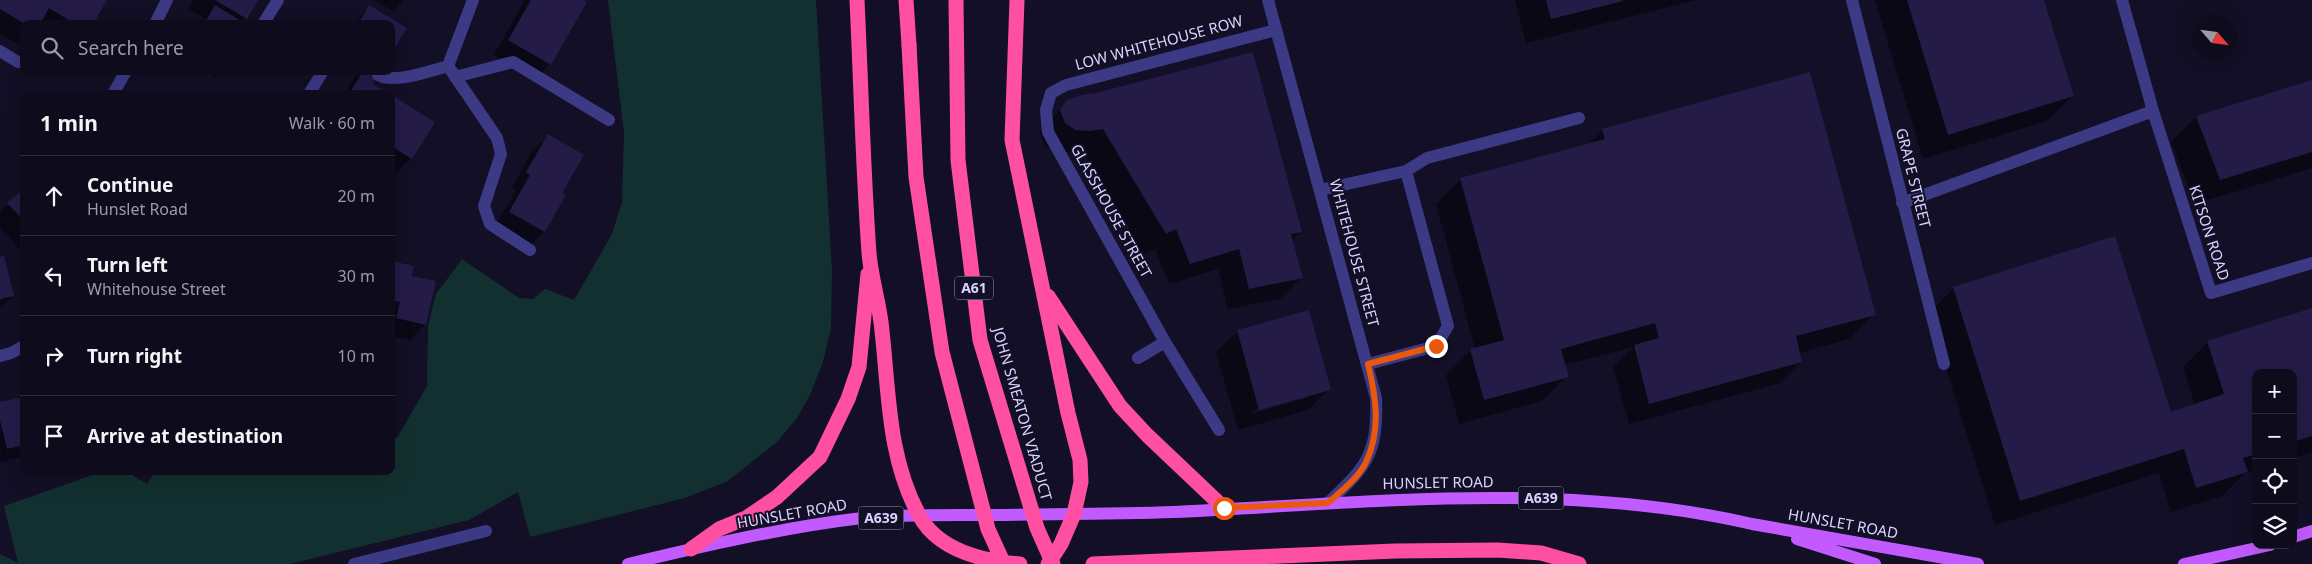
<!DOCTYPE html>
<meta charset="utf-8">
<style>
:root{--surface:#0e0b1c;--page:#171425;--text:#f1f3f6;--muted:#9b9ba3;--line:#2e2b3b}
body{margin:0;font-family:"Noto Sans",sans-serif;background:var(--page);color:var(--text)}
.controls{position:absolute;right:15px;bottom:15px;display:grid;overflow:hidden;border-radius:10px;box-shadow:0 5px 20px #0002}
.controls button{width:45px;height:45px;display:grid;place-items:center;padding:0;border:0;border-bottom:1px solid var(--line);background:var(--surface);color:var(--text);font:25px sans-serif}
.compass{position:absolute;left:2192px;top:15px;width:45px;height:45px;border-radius:50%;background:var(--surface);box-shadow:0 5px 20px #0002;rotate:118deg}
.stop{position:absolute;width:15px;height:15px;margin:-11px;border:4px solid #ea580c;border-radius:50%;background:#fff}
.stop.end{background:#ea580c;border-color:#fff;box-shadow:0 1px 5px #0008}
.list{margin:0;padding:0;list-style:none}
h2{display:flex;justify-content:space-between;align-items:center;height:65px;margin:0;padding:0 20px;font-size:21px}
h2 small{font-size:16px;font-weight:400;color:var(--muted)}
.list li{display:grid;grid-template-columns:32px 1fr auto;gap:15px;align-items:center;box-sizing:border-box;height:80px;padding:0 20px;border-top:1px solid var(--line)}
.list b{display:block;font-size:19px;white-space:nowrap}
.list p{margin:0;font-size:16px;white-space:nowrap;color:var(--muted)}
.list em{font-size:16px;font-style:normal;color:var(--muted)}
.icon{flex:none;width:28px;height:28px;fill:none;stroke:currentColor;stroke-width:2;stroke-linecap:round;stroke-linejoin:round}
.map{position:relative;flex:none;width:2312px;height:564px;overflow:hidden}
.search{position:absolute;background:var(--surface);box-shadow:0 5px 20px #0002;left:20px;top:20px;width:375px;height:55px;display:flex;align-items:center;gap:12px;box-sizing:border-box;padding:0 18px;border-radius:10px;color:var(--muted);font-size:19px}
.panel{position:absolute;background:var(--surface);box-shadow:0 5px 20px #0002;left:20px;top:90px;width:375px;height:385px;border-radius:10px}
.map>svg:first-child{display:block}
</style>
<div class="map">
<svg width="2312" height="564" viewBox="0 0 2312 564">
<rect width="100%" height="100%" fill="#130f26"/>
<path fill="#12302f" d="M608 0H816L832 269 831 328 823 362 810 395 797 418 777 442 728 481 685 498 530 537 518 492 469 520 290 564H0V554L18 563 4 506 104 471H125L147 484 155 471H391V438H397L427 386 428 326 436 294 462 259 519 298 533 299 545 289 574 300 612 234 622 202 624 133Z"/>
<path fill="#0007" fill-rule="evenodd" d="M0 0H105L91 24H24V40L19 45 0 33Z
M194 0H256L241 22 244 24H199L204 18 189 9Z
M374 0H404L393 11Z
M525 0H581L550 64 535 79 494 55Z
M1515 0H1697L1526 43Z
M1875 0H2043L2072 96 2047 121 1923 159Z
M369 7 391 24H353Z
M205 71H221L215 77Z
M355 71H379L371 84 386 94H344L357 73Z
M2312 81V168L2195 204 2171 142 2196 117Z
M391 97 411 158 396 173 391 171Z
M1068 101 1301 231 1291 241 1301 278 1280 299 1228 309 1218 269 1169 284 1155 249 1144 254 1082 149 1068 152 1053 151 1044 144 1040 132Z
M1603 130 1874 314 1849 339 1799 353 1801 362 1780 383 1629 424 1613 367 1633 347 1564 365 1567 376 1542 401 1459 424 1446 375 1471 350 1475 349 1436 204 1461 179 1588 145Z
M548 136 561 194 565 196 544 232 528 247 495 227 516 190 512 188 532 151Z
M24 190V251L22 252 0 227V212Z
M0 258 13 296 0 308Z
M391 262 410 277 425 324 410 340 391 336Z
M1954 288 2170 413 2195 405 2183 367 2208 342 2312 309V452L2293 458V373H2256V470L2245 473 2222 496 2171 512 2159 473 1995 525 1929 313Z
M1238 331 1329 389 1308 410 1238 430 1216 352ZM1306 395V398L1253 413V410Z
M24 398V456L0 462V404Z"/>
<path fill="#241b47" d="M0 0H107L93 24H75L49 8 40 24H25L0 9Z
M215 0H258L247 19Z
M531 0H584L587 2 551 65 508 40Z
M1546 0H1623V1L1551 19Z
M1907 0H2044L2074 96 1948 135Z
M215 5 246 24H204Z
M369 5 407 28 391 54V24H358Z
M1253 52 1302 232 1291 234 1303 278 1249 289 1239 249 1190 264 1176 229 1166 234 1103 129 1090 131 1075 130 1065 123 1060 110 1067 100 1082 95 1096 93Z
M363 71H380L373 84 389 94H349Z
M1810 72 1876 315 1796 336 1802 362 1649 404 1634 345 1659 338 1655 323 1561 349 1569 377 1484 400 1470 349 1504 340 1460 178 1605 139 1602 129Z
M2312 80V152L2220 180 2196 116Z
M391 95 435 122 412 159 391 146Z
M548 134 584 155 562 193 566 195 545 232 509 212 530 175 526 172Z
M24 189V221L7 203Z
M2115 236 2171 412 2224 394 2207 341 2312 308V436L2293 442V373H2256V454L2243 458 2248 472 2196 488 2184 449 2020 501 1953 287Z
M4 256 14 296 0 299V257Z
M391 261 414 266 412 276 436 281 426 325 396 318 400 302 391 300Z
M1309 310 1331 390 1259 410 1237 330Z
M24 397V445L7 449 0 420V402Z"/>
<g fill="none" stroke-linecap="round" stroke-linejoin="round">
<path stroke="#3d3a85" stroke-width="12" d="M1268 0 1376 398C1378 454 1367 466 1328 503
M1852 0 1944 364
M2122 0 2153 111 2211 293 2312 263
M155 24 167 0
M263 24 278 0
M0 51 18 62
M448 66 473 0
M378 75C394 84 430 71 448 66L497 138 501 154 484 206 490 224 530 250
M455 77 513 62 609 120
M113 94 126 71
M309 94 323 71
M1406 171 1427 158 1579 118
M1320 190 1406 171 1448 326 1436 346 1368 364
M1902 203 2153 111
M0 356 11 353 24 346
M1138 358 1165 342
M1219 430 1165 342 1048 132 1046 110 1051 93 1066 85 1276 30
M354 564 486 531"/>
<path stroke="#c25bff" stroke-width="12" d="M2293 537 2312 531
M1797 539 1875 564
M628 564C703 546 785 527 862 518 905 514 949 515 992 515 1053 514 1114 514 1174 512 1367 503 1562 480 1752 524L1978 564
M2184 564 2270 545"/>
<path stroke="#ff4fa3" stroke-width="15" d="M857 0C861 84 863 169 869 253 871 279 880 305 882 331 889 394 888 458 919 515 938 551 983 561 1020 564
M906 0 909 45
M1017 0 1012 140 1068 413 1080 460 1081 482 1074 514 1061 544 1048 564
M1048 296 1120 406 1147 435 1224 508
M691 549 719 529 746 518 777 497 820 457 848 399 859 367 868 274
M1093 564 1395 551 1498 550 1541 553 1579 564"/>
<path stroke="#ff4fa3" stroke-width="15" d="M956 0 958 160 980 340 1037 528 1053 564
M909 45 916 177 942 352 988 529 1004 564"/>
</g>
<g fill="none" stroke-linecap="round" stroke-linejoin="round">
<path stroke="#ea580c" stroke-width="6" d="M1224 508 1328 503C1341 491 1360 477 1367 460 1381 428 1376 397 1368 364L1436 346"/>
</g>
<g text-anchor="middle" stroke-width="4" stroke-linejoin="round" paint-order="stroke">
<g fill="#130f26" stroke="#9e99be" stroke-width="1">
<rect x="955" y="276.5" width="38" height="23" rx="4"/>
<rect x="1518.5" y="486.5" width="45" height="23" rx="4"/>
<rect x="858.5" y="506.5" width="45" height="23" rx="4"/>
</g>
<g font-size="14" font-weight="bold" fill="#d9d4ff">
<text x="974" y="293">A61</text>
<text x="1541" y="503">A639</text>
<text x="881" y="523">A639</text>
</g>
<g font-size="15" fill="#d9d4ff" stroke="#130f26">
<text transform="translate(1159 43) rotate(-15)" y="5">LOW WHITEHOUSE ROW</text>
<text transform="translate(1913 178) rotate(76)" y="5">GRAPE STREET</text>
<text transform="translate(1111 211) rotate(61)" y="5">GLASSHOUSE STREET</text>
<text transform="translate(2209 233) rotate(72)" y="5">KITSON ROAD</text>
<text transform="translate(1354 253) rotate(75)" y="5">WHITEHOUSE STREET</text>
<text transform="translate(1022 414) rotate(74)" y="5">JOHN SMEATON VIADUCT</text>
<text transform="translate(1438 483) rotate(-1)" y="5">HUNSLET ROAD</text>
<text transform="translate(792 514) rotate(-10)" y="5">HUNSLET ROAD</text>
<text transform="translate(1843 524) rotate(10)" y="5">HUNSLET ROAD</text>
</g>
</g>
</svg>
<div class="controls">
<button>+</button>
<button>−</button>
<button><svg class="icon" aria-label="locate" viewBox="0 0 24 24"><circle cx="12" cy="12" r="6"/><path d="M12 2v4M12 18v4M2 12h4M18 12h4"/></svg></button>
<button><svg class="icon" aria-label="layers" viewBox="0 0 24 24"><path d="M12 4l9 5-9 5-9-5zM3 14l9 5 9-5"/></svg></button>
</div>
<svg class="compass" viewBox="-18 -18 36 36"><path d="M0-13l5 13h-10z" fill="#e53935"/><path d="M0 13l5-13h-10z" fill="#9b9ba3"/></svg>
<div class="stop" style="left:1224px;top:508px"></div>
<div class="stop end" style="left:1436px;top:346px"></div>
<div class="search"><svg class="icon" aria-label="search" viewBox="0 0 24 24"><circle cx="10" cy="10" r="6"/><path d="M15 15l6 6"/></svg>Search here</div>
<section class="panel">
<h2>1 min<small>Walk · 60 m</small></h2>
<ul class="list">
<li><svg class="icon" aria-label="ahead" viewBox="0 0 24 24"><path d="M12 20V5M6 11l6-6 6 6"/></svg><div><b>Continue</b><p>Hunslet Road</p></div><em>20 m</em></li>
<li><svg class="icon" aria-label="left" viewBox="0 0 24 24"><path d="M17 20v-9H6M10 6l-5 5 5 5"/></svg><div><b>Turn left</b><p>Whitehouse Street</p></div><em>30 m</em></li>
<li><svg class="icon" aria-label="right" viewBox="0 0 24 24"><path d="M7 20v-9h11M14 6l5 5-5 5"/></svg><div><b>Turn right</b></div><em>10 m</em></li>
<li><svg class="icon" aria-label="arrive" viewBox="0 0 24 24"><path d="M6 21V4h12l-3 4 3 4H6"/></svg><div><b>Arrive at destination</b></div></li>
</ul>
</section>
</div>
